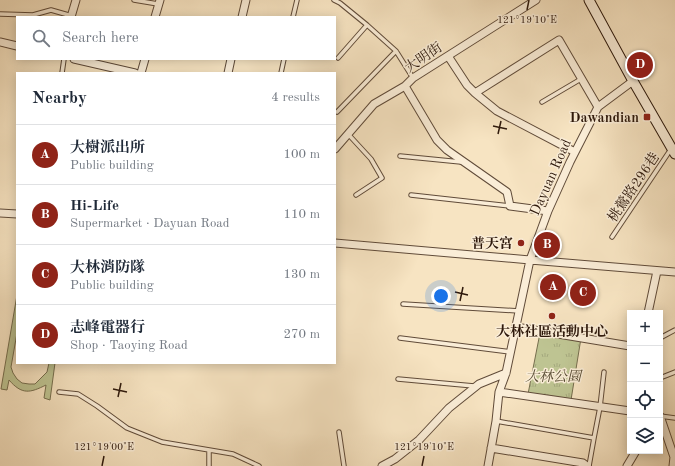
<!DOCTYPE html>
<meta charset="utf-8">
<style>
:root{--surface:#fff;--page:#f2f2f3;--text:#1f2937;--muted:#747a83;--line:#e0e1e3;--accent:#8f2418}
body{margin:0;font-family:"Old Standard TT","Noto Serif TC",serif;background:var(--page);color:var(--text)}
.controls{position:absolute;right:12px;bottom:12px;display:grid;overflow:hidden;border-radius:0px;box-shadow:0 2px 10px #0003}
.controls button{width:36px;height:36px;display:grid;place-items:center;padding:0;border:0;border-bottom:1px solid var(--line);background:var(--surface);color:var(--text);font:20px sans-serif}
.you{position:absolute;left:441px;top:296px;width:14px;height:14px;margin:-10px;border:3px solid #fff;border-radius:50%;background:#1a73e8;box-shadow:0 0 0 6px #1a73e833}
.badge{display:grid;place-items:center;width:26px;height:26px;border-radius:50%;background:var(--accent);color:#fff;font-size:13px;font-weight:700}
.pin{position:absolute;translate:-50% -50%;border:2px solid #fff;box-shadow:0 1px 4px #0006}
.list{margin:0;padding:0;list-style:none}
h2{display:flex;justify-content:space-between;align-items:center;height:52px;margin:0;padding:0 16px;font-size:17px}
h2 small{font-size:13px;font-weight:400;color:var(--muted)}
.list li{display:grid;grid-template-columns:26px 1fr auto;gap:12px;align-items:center;box-sizing:border-box;height:60px;padding:0 16px;border-top:1px solid var(--line)}
.list b{display:block;font-size:15px;white-space:nowrap}
.list p{margin:0;font-size:13px;white-space:nowrap;color:var(--muted)}
.list em{font-size:13px;font-style:normal;color:var(--muted)}
.icon{flex:none;width:22px;height:22px;fill:none;stroke:currentColor;stroke-width:2;stroke-linecap:round;stroke-linejoin:round}
.map{position:relative;flex:none;width:675px;height:466px;overflow:hidden}
.search{position:absolute;background:var(--surface);box-shadow:0 2px 10px #0003;left:16px;top:16px;width:320px;height:44px;display:flex;align-items:center;gap:10px;box-sizing:border-box;padding:0 14px;border-radius:0px;color:var(--muted);font-size:15px}
.panel{position:absolute;background:var(--surface);box-shadow:0 2px 10px #0003;left:16px;top:72px;width:320px;height:292px;border-radius:0px}
.map>svg:first-child{display:block}
</style>
<div class="map">
<svg width="675" height="466" viewBox="0 0 675 466">
<defs>
<pattern id="park-tufts" width="24" height="20" patternUnits="userSpaceOnUse"><rect width="24" height="20" fill="#bec492"/><path d="M3 7l-1-3M5 7V3M7 7l1-3M15 17l-1-3M17 17v-4M19 17l1-3" fill="none" stroke="#a4a87d"/></pattern>
</defs>
<rect width="100%" height="100%" fill="#f7e4c2"/>
<filter id="stains"><feTurbulence type="fractalNoise" baseFrequency=".005" numOctaves="4"/><feColorMatrix values="0 0 0 0 .2 0 0 0 0 .09 0 0 0 0 .02 0 0 0 .5 -.17"/></filter>
<radialGradient id="worn" r=".72"><stop offset=".6" stop-color="#630" stop-opacity="0"/><stop offset="1" stop-color="#630" stop-opacity=".3"/></radialGradient>
<path fill="#bec492" stroke="#766e4e" d="M17 295V333L11 367 13 373 17 379 22 383 29 384H35L47 372 49 363H55L50 400 44 398 46 385C30 393 22 395 9 380L7 390 1 389Z"/>
<path fill="url(#park-tufts)" stroke="#766e4e" d="M540 333 581 338 571 400 528 394Z"/>
<g fill="none" stroke-linecap="round" stroke-linejoin="round">
<g stroke="#604b39" stroke-width="5.5">
<path id="service" d="M134 0 158 4
M334 0 340 3 367 25 396 51 413 78
M0 14 33 15 51 10 72 16
M293 17 297 0
M338 58 367 25
M62 73 64 59
M281 73 284 59
M542 102 581 79
M337 112 396 51
M348 134 371 159 382 178 356 195
M400 156 461 162
M411 195 510 206
M612 237 671 149
M403 304 519 311
M400 338 511 352
M660 338 675 330
M660 378 675 372
M398 379 474 386
M59 392 78 394 97 406 127 428 162 442 233 454 259 466
M660 416 675 418
M496 421 594 438 589 466
M339 432 344 466
M594 438 600 407 604 372
M209 450V466"/>
</g>
<g stroke="#604b39" stroke-width="9">
<path id="minor" d="M71 17 76 0
M155 17 160 0
M242 17 246 0
M0 42 17 46
M448 56 467 85 475 93 497 111 575 152
M74 59 135 73
M141 73 145 59
M228 73 231 59
M405 86 437 140 447 150 507 192 510 206 548 211
M475 93 559 40 598 107
M335 149 374 104 405 86 413 78 536 0
M0 213 17 214
M335 243 530 260 675 272
M648 313 657 271
M516 327 630 346
M499 392 630 411
M660 416 674 457 673 466
M491 448 583 463 587 466
M382 466 395 459 419 440 449 408 479 384 506 373
M488 466 496 421 499 392 506 373 530 260 548 211 570 162 598 107 633 81
M627 466 636 451"/>
</g>
<g stroke="#2d180b" stroke-width="11">
<path id="secondary" d="M589 0 633 81 675 154"/>
</g>
<use href="#service" stroke="#faedd7" stroke-width="3.5"/>
<use href="#minor" stroke="#faedd7" stroke-width="7"/>
<use href="#secondary" stroke="#faedd7" stroke-width="9"/>
</g>
<path fill="none" stroke="#2d180b" stroke-width="1.5" d="M527 10 529 0M493 126 507 129M498 134 501 121M455 292 468 295M460 301 463 287M113 389 127 392M118 397 121 383M102 466 104 456M422 466 424 456"/>
<g fill="#8f2418" stroke="#faedd7" stroke-width="1.5">
<rect x="643" y="113" width="8" height="8" rx="2"/>
<circle cx="521" cy="243" r="4"/>
<circle cx="552" cy="316" r="4"/>
</g>
<g text-anchor="middle" stroke-width="3" stroke-linejoin="round" paint-order="stroke">
<g font-size="14" fill="#2d180b" stroke="#faedd7">
<text transform="translate(423 57) rotate(-34)" y="5">大明街</text>
<text transform="translate(550 177) rotate(-66)" y="5">Dayuan Road</text>
<text transform="translate(633 187) rotate(-56)" y="5">桃鶯路296巷</text>
</g>
<g font-size="14" font-weight="bold" fill="#2d180b" stroke="#faedd7" text-anchor="end">
<text x="639" y="122">Dawandian</text>
<text x="513" y="248">普天宮</text>
<text x="552" y="336" text-anchor="middle">大林社區活動中心</text>
</g>
<g font-size="14" font-style="italic" fill="#584c34" stroke="#faedd7">
<text x="553" y="381">大林公園</text>
</g>
</g>
<g font-size="10" text-anchor="middle" fill="#2d180b" stroke="#faedd7" stroke-width="3" stroke-linejoin="round" paint-order="stroke">
<text x="527" y="23">121°19'10"E</text>
<text x="104" y="450">121°19'00"E</text>
<text x="424" y="450">121°19'10"E</text>
</g>
<rect width="100%" height="100%" filter="url(#stains)"/>
<rect width="100%" height="100%" fill="url(#worn)"/>
</svg>
<div class="controls">
<button>+</button>
<button>−</button>
<button><svg class="icon" aria-label="locate" viewBox="0 0 24 24"><circle cx="12" cy="12" r="6"/><path d="M12 2v4M12 18v4M2 12h4M18 12h4"/></svg></button>
<button><svg class="icon" aria-label="layers" viewBox="0 0 24 24"><path d="M12 4l9 5-9 5-9-5zM3 14l9 5 9-5"/></svg></button>
</div>
<div class="you"></div>
<div class="pin badge" style="left:553px;top:287px">A</div>
<div class="pin badge" style="left:547px;top:245px">B</div>
<div class="pin badge" style="left:583px;top:293px">C</div>
<div class="pin badge" style="left:640px;top:65px">D</div>
<div class="search"><svg class="icon" aria-label="search" viewBox="0 0 24 24"><circle cx="10" cy="10" r="6"/><path d="M15 15l6 6"/></svg>Search here</div>
<section class="panel">
<h2>Nearby<small>4 results</small></h2>
<ul class="list">
<li><span class="badge">A</span><div><b>大樹派出所</b><p>Public building</p></div><em>100 m</em></li>
<li><span class="badge">B</span><div><b>Hi-Life</b><p>Supermarket · Dayuan Road</p></div><em>110 m</em></li>
<li><span class="badge">C</span><div><b>大林消防隊</b><p>Public building</p></div><em>130 m</em></li>
<li><span class="badge">D</span><div><b>志峰電器行</b><p>Shop · Taoying Road</p></div><em>270 m</em></li>
</ul>
</section>
</div>
